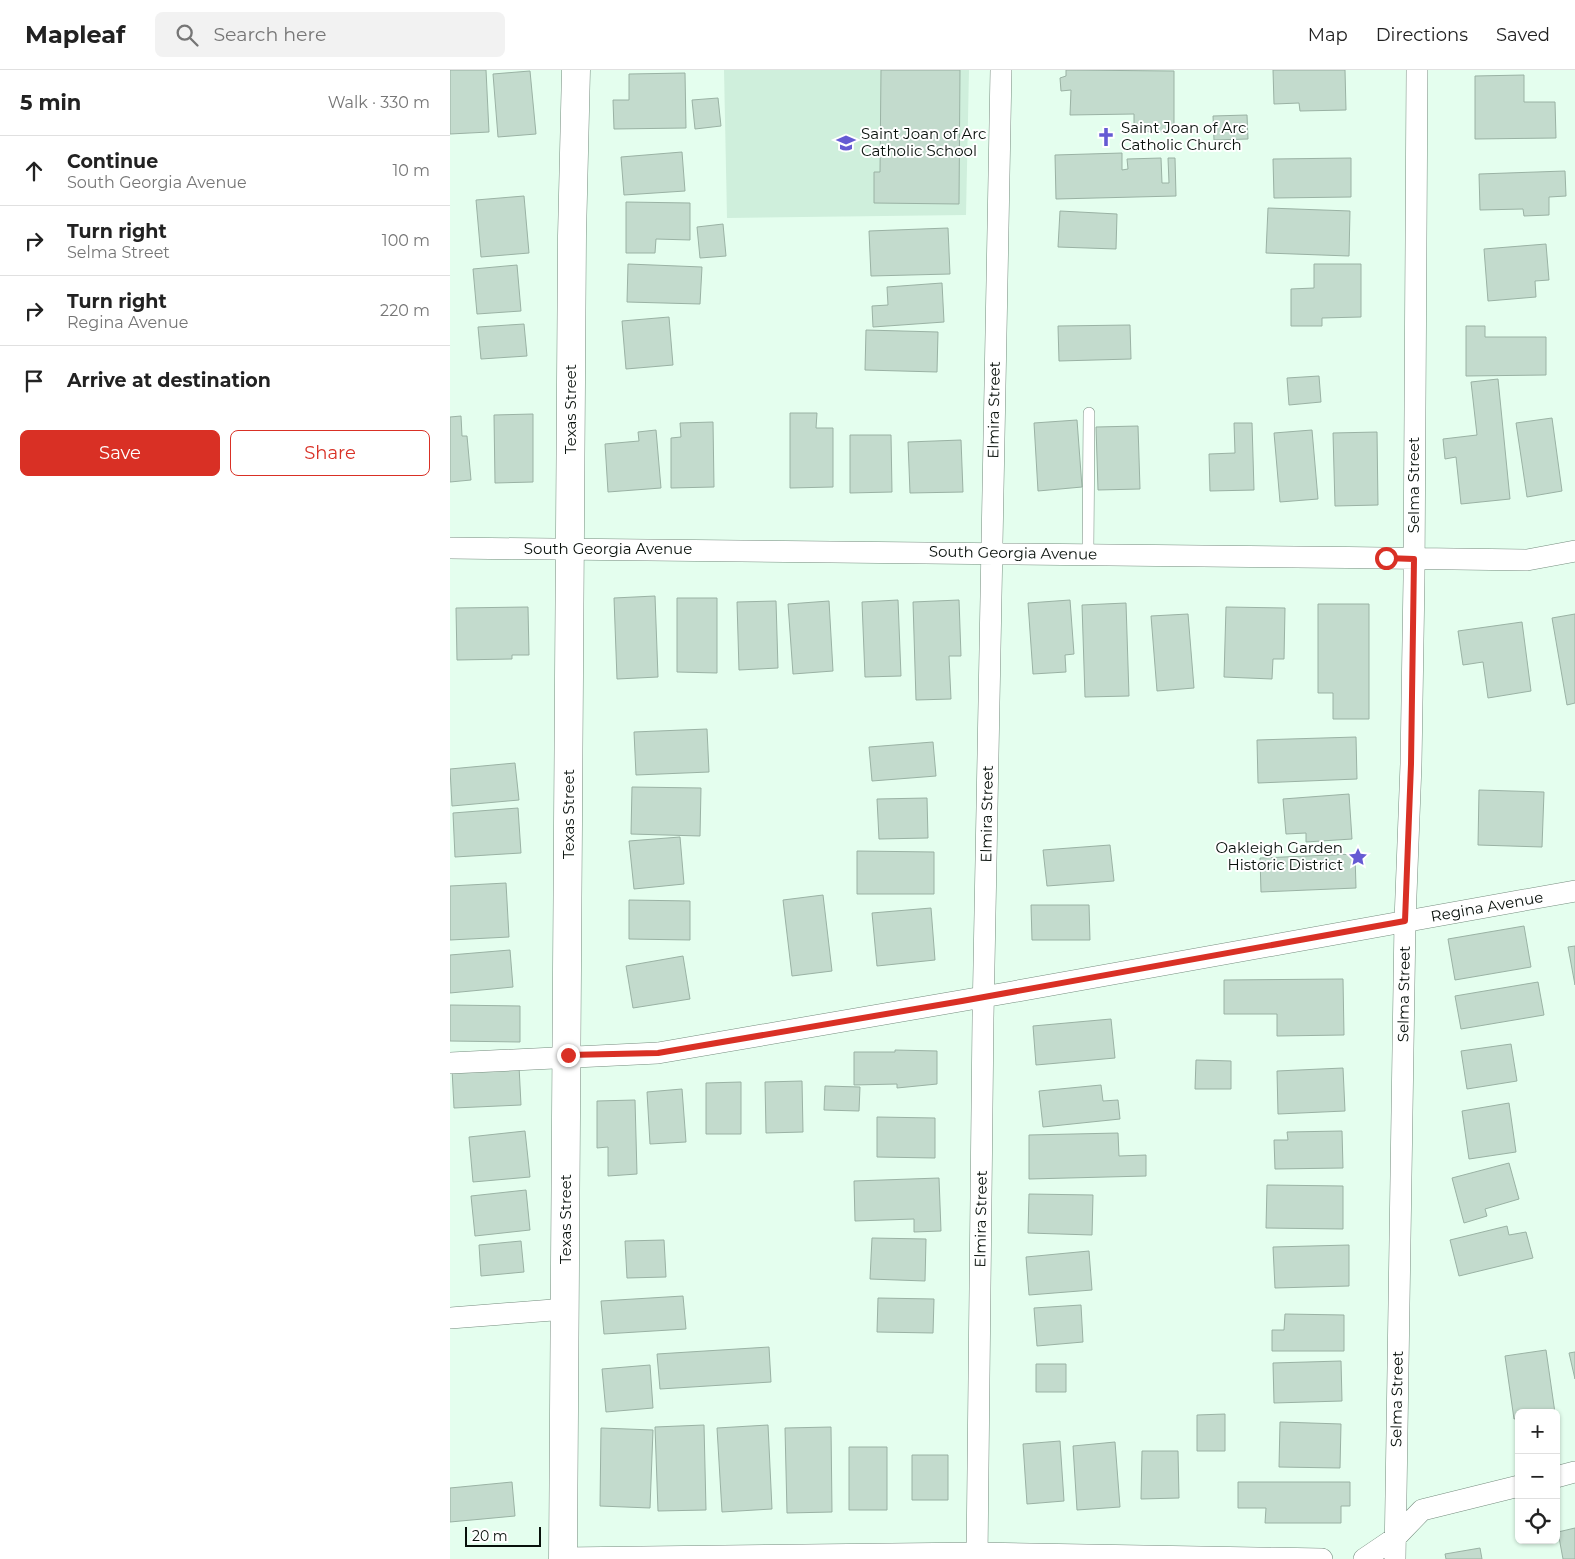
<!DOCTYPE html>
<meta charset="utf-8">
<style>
:root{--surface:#fff;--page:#f2f2f2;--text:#222;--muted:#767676;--line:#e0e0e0;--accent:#d93025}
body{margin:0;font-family:Montserrat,sans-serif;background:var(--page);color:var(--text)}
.controls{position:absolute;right:15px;bottom:15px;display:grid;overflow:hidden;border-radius:8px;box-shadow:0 1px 4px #0004}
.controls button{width:45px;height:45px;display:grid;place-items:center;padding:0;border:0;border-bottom:1px solid var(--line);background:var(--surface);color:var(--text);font:25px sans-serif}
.scale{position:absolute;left:15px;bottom:12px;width:76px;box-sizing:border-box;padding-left:5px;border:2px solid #08100b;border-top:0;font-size:14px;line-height:18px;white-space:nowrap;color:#08100b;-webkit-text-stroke:4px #fff;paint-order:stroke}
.stop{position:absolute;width:15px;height:15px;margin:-11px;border:4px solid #d93025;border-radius:50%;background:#fff}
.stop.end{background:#d93025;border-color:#fff;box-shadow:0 1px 5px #0008}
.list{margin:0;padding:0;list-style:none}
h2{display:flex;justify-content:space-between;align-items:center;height:65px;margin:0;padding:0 20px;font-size:21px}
h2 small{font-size:16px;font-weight:400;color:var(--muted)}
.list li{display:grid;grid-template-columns:32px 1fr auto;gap:15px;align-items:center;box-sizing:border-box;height:70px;padding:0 20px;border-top:1px solid var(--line)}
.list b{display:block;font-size:19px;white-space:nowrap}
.list p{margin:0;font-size:16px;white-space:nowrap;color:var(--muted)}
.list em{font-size:16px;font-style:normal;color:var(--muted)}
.actions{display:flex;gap:10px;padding:15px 20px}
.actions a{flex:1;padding:11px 0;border:1px solid var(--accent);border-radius:8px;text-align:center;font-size:18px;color:var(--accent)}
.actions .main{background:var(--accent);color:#fff}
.icon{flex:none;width:28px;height:28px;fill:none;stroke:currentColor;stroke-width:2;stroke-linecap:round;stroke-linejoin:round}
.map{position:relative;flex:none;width:1125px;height:1489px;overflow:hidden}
header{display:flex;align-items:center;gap:30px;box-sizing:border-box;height:70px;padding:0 25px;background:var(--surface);border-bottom:1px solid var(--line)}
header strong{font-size:24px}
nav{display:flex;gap:28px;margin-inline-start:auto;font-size:18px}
.search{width:350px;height:45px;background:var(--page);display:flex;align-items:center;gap:12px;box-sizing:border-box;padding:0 18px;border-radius:8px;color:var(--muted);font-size:19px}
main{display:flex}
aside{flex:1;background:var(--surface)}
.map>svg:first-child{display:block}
</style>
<header>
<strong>Mapleaf</strong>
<div class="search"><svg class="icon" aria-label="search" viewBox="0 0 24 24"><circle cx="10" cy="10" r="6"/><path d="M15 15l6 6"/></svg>Search here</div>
<nav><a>Map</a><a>Directions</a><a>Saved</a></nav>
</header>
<main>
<aside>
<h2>5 min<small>Walk · 330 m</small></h2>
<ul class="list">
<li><svg class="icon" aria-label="ahead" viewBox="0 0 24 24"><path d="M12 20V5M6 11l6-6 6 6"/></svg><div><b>Continue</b><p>South Georgia Avenue</p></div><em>10 m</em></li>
<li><svg class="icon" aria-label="right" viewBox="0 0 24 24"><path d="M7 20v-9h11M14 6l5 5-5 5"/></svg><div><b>Turn right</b><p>Selma Street</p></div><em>100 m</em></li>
<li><svg class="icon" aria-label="right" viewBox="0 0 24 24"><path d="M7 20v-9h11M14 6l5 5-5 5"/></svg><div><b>Turn right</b><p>Regina Avenue</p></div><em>220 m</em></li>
<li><svg class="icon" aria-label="arrive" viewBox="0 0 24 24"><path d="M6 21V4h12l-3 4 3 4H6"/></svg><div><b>Arrive at destination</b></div></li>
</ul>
<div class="actions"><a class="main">Save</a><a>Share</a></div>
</aside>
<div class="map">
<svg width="1125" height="1489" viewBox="0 0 1125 1489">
<rect width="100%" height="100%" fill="#e4feee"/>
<path fill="#cfefdc" d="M274 0H519L516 145 277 148Z"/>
<path fill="#c3dbcd" stroke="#9ab2a4" d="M0 0H36L39 62 0 64Z
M431 0H510L509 134 424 133V102H430Z
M616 0 724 1V59L706 63 684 59V44L620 45 621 20 611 21 610 8 616 6Z
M823 0H895L896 40 850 41 849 33 824 34Z
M80 1 86 64 48 67 43 4Z
M235 3 236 58 164 59 163 30H179V4Z
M1074 5V32H1105L1106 68 1025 69V6Z
M268 28 271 56 245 59 242 30Z
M797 45 798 69 764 70 763 46Z
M232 82 235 121 174 125 171 87Z
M672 83V100L678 99 677 89 711 88 712 113H719L718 88H725L726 126 606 129 605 85Z
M901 88V127L824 128 823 89Z
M1115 101 1116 126 1099 127V145L1074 146 1073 139 1030 140 1029 104Z
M74 126 79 183 31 187 26 130Z
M176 132 240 133V170L206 169 205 183H176Z
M818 138 900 141 899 186 816 183Z
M610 141 667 144 666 179 608 177Z
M273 154 276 186 250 188 247 157Z
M498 158 500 204 421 206 419 161Z
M1096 174 1099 210 1085 211 1086 227 1038 231 1034 179Z
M178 194 252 197 250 234 177 232Z
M864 194H911V247L872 248V256H841V219L864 218Z
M67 195 71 241 27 244 23 199Z
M492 213 494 252 423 257 422 236 438 235 437 217Z
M219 247 223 295 176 299 172 251Z
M74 254 77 286 31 289 28 257Z
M680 255 681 289 609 291 608 256Z
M1016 256H1035V267H1096V305L1016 306Z
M416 260 488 262 487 302 415 300Z
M869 306 871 332 839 335 837 308Z
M1048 309 1060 429 1011 434 1006 387 995 389 993 369 1027 365 1021 312Z
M340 343H367L366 358H383V417L340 418Z
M83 344V412L45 413 44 345Z
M11 346 12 366H17L21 410 0 412V347Z
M1102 348 1112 421 1077 427 1066 353Z
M627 350 632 417 588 421 584 353Z
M263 352 264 417 221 418V368L231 367 230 353Z
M784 353H802L804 420 760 421 759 384 785 383Z
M688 356 690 419 648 420 646 357Z
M206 360 211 418 158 422 155 374 189 371 188 362Z
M862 360 868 429 830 432 824 363Z
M927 362 928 435 885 436 883 363Z
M400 365H441L442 422 400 423Z
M511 370 513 422 460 423 458 372Z
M205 526 208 607 167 609 164 528Z
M227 528H267V603L227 602Z
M448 530 451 606 415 607 412 532Z
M509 530 511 586H499L501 629 466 630 463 532Z
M620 530 624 584 615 585 616 602 583 604 578 533Z
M326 531 328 598 289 600 287 532Z
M379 531 383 601 343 604 338 534Z
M676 533 679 626 635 627 632 535Z
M868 534H919V649H883V623H868Z
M78 537 79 585H62V589L7 590 6 538Z
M776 537 835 538 834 589H823L822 609 774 607Z
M738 544 744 618 707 621 701 546Z
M1125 544V633L1117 635 1102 548Z
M1072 552 1081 621 1038 628 1033 592 1013 595 1008 561Z
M257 659 259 702 186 705 184 662Z
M906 667 907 709 808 713 807 670Z
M483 672 486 706 422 711 419 677Z
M65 693 69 730 2 736 0 699Z
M182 717 251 718 250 766 181 764Z
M1029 720 1094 722 1092 777 1028 775Z
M899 724 902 769 856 772V763L836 764 833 729Z
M477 728 478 768 429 769 427 729Z
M68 738 71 783 5 787 3 743Z
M230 767 234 814 184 819 179 771Z
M660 775 664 811 597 816 593 780Z
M407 781 484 782V824H407Z
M905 784 906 818 811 822 810 788Z
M56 813 59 867 0 870V816Z
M373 825 382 901 342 906 333 830Z
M179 830 240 831V870L179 869Z
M581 835H639L640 870H582Z
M481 838 485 890 427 896 422 843Z
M1074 856 1081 897 1005 910 998 869Z
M1125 876V915L1118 877Z
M60 880 63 917 0 923V885Z
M233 886 240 929 183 938 176 896Z
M893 909 894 965 827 966V944H774V910Z
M1088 912 1094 945 1011 959 1005 926Z
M0 935 70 936V972L0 971Z
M661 949 665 988 586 995 583 956Z
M1061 974 1067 1011 1017 1019 1011 981Z
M445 980 487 981V1014L447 1018V1014L404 1015V982H445Z
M746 990 781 991V1019H745Z
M69 996 71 1035 4 1038 2 999Z
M893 998 895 1041 828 1044 827 1001Z
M352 1011 353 1062 316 1063 315 1012Z
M291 1012V1064H256V1013Z
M651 1015 653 1031 668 1030 670 1049 593 1057 589 1021Z
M375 1016 410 1017 409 1041 374 1040Z
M232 1019 236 1072 200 1074 197 1022Z
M185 1030 187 1104 158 1106V1077L147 1078V1031Z
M1059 1033 1066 1082 1019 1089 1012 1041Z
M427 1047 485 1048V1088L427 1087Z
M75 1061 80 1107 23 1112 19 1067Z
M892 1061 893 1098 825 1099 824 1070H838L837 1062Z
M668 1063 669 1086 696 1085V1106L579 1109V1065Z
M1059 1093 1069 1129 1035 1139 1037 1146 1014 1153 1002 1108Z
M489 1108 491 1161 464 1162V1149L405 1151 404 1111Z
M817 1115 893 1116V1159L816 1158Z
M76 1120 80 1160 25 1166 21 1126Z
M579 1124 643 1125 642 1165 578 1163Z
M1057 1156 1059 1165 1076 1162 1083 1188 1009 1206 1000 1170Z
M422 1168 476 1169 475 1211 420 1209Z
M214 1170 216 1207 177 1208 175 1171Z
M71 1171 74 1202 31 1206 29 1175Z
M899 1175V1216L825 1218 823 1177Z
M639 1181 642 1220 579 1225 576 1187Z
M233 1226 236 1259 154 1264 151 1231Z
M428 1228 484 1229 483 1263 427 1262Z
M631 1235 633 1272 587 1276 584 1238Z
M835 1244 894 1245V1281H822V1260H834Z
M319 1277 321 1312 210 1319 207 1284Z
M1096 1280 1105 1343H1069V1348L1064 1349 1055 1286Z
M1125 1282V1309L1119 1283Z
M891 1291 892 1331 824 1333 823 1293Z
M586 1294H616V1322H586Z
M200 1295 203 1338 156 1342 152 1299Z
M775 1344V1381H747V1345Z
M830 1352 891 1354 890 1398 829 1397Z
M254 1355 256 1440 208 1441 205 1357Z
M318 1355 322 1439 272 1442 267 1358Z
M381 1357 382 1442 337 1443 335 1358Z
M151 1358 203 1360 200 1438 150 1436Z
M610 1371 614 1431 577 1434 573 1374Z
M665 1372 670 1437 627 1440 623 1376Z
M399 1377H437V1440H399Z
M692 1381H728L729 1428 691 1429Z
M462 1385H498V1430H462Z
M62 1412 65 1446 0 1452V1418Z
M788 1412H900V1436H891V1453H815L816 1438H788Z
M1125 1458V1489H1113L1108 1462Z
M1030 1478 1032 1489H996L995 1484Z"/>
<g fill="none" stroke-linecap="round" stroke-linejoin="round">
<g stroke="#768d7f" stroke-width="12">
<path id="service" d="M638 484 639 343"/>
</g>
<g stroke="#768d7f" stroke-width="22">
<path id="minor" d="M0 478C359 479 718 485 1077 490L1125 481
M0 993 208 983 562 922 1125 821
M0 1248 116 1239
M1106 1407 1125 1402
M113 1488 527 1483 872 1489
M527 1489 533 948 551 0
M914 1489 945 1468 972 1440 1069 1416
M945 1489 955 851 961 694 964 509 967 0"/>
</g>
<g stroke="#768d7f" stroke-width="29">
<path id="tertiary" d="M113 1489 122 166 126 0"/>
</g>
<use href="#service" stroke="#fff" stroke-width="11"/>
<use href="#minor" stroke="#fff" stroke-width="21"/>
<use href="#tertiary" stroke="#fff" stroke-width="28"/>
</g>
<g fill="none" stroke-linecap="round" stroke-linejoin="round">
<path stroke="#d93025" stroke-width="6" d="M118 985 208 983 512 931 955 851 961 694 964 489 936 488"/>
</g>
<defs>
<g id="church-bare" transform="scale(1.5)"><path d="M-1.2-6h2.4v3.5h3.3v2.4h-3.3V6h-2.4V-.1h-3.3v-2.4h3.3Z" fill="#655ad3" stroke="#fff" stroke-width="2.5" paint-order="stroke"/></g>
<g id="school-bare" transform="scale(1.5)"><path d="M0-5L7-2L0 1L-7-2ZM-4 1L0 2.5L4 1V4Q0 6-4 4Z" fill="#655ad3" stroke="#fff" stroke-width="2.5" paint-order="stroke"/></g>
<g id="sight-bare" transform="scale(1.5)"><path d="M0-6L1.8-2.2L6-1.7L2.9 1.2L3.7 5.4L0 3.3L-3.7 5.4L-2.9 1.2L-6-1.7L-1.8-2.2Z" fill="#655ad3" stroke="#fff" stroke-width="2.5" paint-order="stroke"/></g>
</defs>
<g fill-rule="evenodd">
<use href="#church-bare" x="656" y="67"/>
<use href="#school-bare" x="396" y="73"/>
<use href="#sight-bare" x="908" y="787"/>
</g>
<g text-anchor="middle" stroke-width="4" stroke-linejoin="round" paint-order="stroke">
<g font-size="15" fill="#08100b" stroke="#fff" text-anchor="start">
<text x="671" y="63">Saint Joan of Arc<tspan x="671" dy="17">Catholic Church</tspan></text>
<text x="411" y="69">Saint Joan of Arc<tspan x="411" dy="17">Catholic School</tspan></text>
<text x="893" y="783" text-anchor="end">Oakleigh Garden<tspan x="893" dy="17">Historic District</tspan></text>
</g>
<g font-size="15" fill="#08100b" stroke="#fff">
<text transform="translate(121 339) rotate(-90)" y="5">Texas Street</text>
<text transform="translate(544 340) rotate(-89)" y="5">Elmira Street</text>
<text transform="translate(964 415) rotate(-90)" y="5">Selma Street</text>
<text x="158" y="484">South Georgia Avenue</text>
<text transform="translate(563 483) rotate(1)" y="5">South Georgia Avenue</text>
<text transform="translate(119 744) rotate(-90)" y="5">Texas Street</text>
<text transform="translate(537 744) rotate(-89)" y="5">Elmira Street</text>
<text transform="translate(1037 837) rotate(-10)" y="5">Regina Avenue</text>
<text transform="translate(954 924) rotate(-89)" y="5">Selma Street</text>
<text transform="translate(116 1149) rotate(-90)" y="5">Texas Street</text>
<text transform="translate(531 1149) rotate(-89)" y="5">Elmira Street</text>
<text transform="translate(947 1329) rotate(-89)" y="5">Selma Street</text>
</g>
</g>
</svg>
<div class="controls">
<button>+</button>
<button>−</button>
<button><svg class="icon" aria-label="locate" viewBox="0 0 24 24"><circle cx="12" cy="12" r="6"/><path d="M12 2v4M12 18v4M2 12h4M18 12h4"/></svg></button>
</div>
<div class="scale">20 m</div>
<div class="stop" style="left:936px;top:488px"></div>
<div class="stop end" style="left:118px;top:985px"></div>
</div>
</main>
